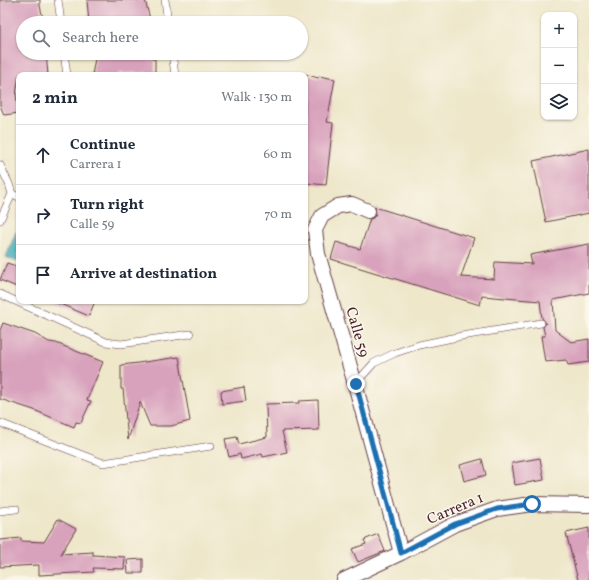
<!DOCTYPE html>
<meta charset="utf-8">
<style>
:root{--surface:#fff;--page:#f6f6f7;--text:#1f2937;--muted:#747a83;--line:#e0e1e3}
body{margin:0;font-family:Vollkorn,serif;background:var(--page);color:var(--text)}
.controls{position:absolute;right:12px;top:12px;display:grid;overflow:hidden;border-radius:8px;box-shadow:0 1px 3px #0004}
.controls button{width:36px;height:36px;display:grid;place-items:center;padding:0;border:0;border-bottom:1px solid var(--line);background:var(--surface);color:var(--text);font:20px sans-serif}
.stop{position:absolute;width:12px;height:12px;margin:-9px;border:3px solid #1f6fb2;border-radius:50%;background:#fff}
.stop.end{background:#1f6fb2;border-color:#fff;box-shadow:0 1px 4px #0008}
.list{margin:0;padding:0;list-style:none}
h2{display:flex;justify-content:space-between;align-items:center;height:52px;margin:0;padding:0 16px;font-size:17px}
h2 small{font-size:13px;font-weight:400;color:var(--muted)}
.list li{display:grid;grid-template-columns:26px 1fr auto;gap:12px;align-items:center;box-sizing:border-box;height:60px;padding:0 16px;border-top:1px solid var(--line)}
.list b{display:block;font-size:15px;white-space:nowrap}
.list p{margin:0;font-size:13px;white-space:nowrap;color:var(--muted)}
.list em{font-size:13px;font-style:normal;color:var(--muted)}
.icon{flex:none;width:22px;height:22px;fill:none;stroke:currentColor;stroke-width:2;stroke-linecap:round;stroke-linejoin:round}
.map{position:relative;flex:none;width:589px;height:580px;overflow:hidden}
.search{position:absolute;background:var(--surface);box-shadow:0 1px 3px #0004;left:16px;top:16px;width:292px;height:44px;display:flex;align-items:center;gap:10px;box-sizing:border-box;padding:0 14px;border-radius:22px;color:var(--muted);font-size:15px}
.panel{position:absolute;background:var(--surface);box-shadow:0 1px 3px #0004;left:16px;top:72px;width:292px;height:232px;border-radius:8px}
.map>svg:first-child{display:block}
</style>
<div class="map">
<svg width="589" height="580" viewBox="0 0 589 580">
<rect width="100%" height="100%" fill="#fbf7ec"/>
<filter id="ink" filterUnits="userSpaceOnUse"><feTurbulence type="fractalNoise" baseFrequency=".025" numOctaves="2"/><feDisplacementMap in="SourceGraphic" scale="8" xChannelSelector="R" yChannelSelector="G"/><feConvolveMatrix kernelMatrix="1 2 1 2 8 2 1 2 1" color-interpolation-filters="sRGB"/></filter>
<filter id="wash" filterUnits="userSpaceOnUse"><feTurbulence type="fractalNoise" baseFrequency=".012" numOctaves="4" result="noise"/><feDisplacementMap in="SourceGraphic" scale="16" xChannelSelector="R" yChannelSelector="G"/><feGaussianBlur stdDeviation="0.9" result="paint"/><feColorMatrix in="noise" values="0 0 0 0 0 0 0 0 0 0 0 0 0 0 0 0 0 1.4 0 .05"/><feComposite in="paint" operator="in"/></filter>
<g filter="url(#wash)">
<rect width="100%" height="100%" fill="#eee7ca"/>
<path fill="#3dadba" stroke="#446672" d="M16 232 19 233 18 262 6 257Z"/>
<g id="blocks">
<path fill="#d8a1bc" d="M0 0H40V6L44 23H23V53H46L48 75H19L16 95 19 113 4 115 0 105Z
M87 0H145L151 23H89Z
M96 53H152V59H155V72L118 73V75H92Z
M305 74 318 78 319 76 335 79 327 122 333 123 326 185 305 183Z
M589 149V213L546 222 533 161Z
M375 207 474 238 461 277 494 279 495 262 532 264 530 255 589 244V293L553 300 555 330 571 342 589 339V362L568 365 566 360 545 362 541 336H545L543 327 546 323 542 318 540 301 482 296 480 305 331 259 336 242 360 249 370 219 373 218 376 214Z
M7 263 19 267V288L0 280Z
M53 301H95L89 316Z
M3 323 35 334 49 342 56 343 103 362 87 400 91 401 81 423 76 422 74 427 34 410 0 399V330Z
M179 357 190 421 171 426H150L140 402 128 440 123 389H121V365L138 363Z
M244 387 246 401 222 404 221 391Z
M318 400 319 430 282 431 287 452 263 457 262 454 241 459 240 454 229 457 225 439 237 437 239 444 267 437 266 404 299 403V401Z
M540 458 544 480 515 485 512 463Z
M482 459 486 475 464 481 460 465Z
M58 519 76 529 61 554 93 552V555L125 557 124 569 93 568 94 572 39 575V565L0 567V540L21 538V541L44 542Z
M589 528V580H578L566 533Z
M378 534 385 551 358 562 352 549 366 544 364 540Z
M143 559V573H128L127 560Z"/>
</g>
</g>
<g filter="url(#ink)">
<use href="#blocks" fill-opacity="0" stroke="#633d43" stroke-width="1"/>
<g fill="none" stroke-linecap="round" stroke-linejoin="round">
<g stroke="#633d43" stroke-width="8">
<path id="lane" d="M58 0 61 23
M165 0 168 23
M64 53 67 75
M172 53 175 75
M0 165 9 184 12 194 0 220
M12 194 19 197
M0 294 106 342 121 344 190 334
M355 384 374 363 395 353 419 345 462 336 541 323
M0 423 103 463 211 446
M0 511 16 509"/>
</g>
<g stroke="#633d43" stroke-width="16">
<path id="street" d="M368 211 352 204 338 206 322 216 315 230 318 254 355 384 401 553
M344 580 401 553 455 524 497 509 532 504 589 505"/>
</g>
<use href="#lane" stroke="#fff" stroke-width="7"/>
<use href="#street" stroke="#fff" stroke-width="14"/>
</g>
</g>
<g fill="none" stroke-linecap="round" stroke-linejoin="round" filter="url(#ink)">
<path stroke="#1f6fb2" stroke-width="5" d="M356 384 401 553 455 524 497 509 532 504"/>
</g>
<g text-anchor="middle" stroke-width="3" stroke-linejoin="round" paint-order="stroke">
<g font-size="15" fill="#4a1f2b" stroke="#fbf7ec">
<text transform="translate(358 332) rotate(74)" y="5">Calle 59</text>
<text transform="translate(455 508) rotate(-23)" y="5">Carrera 1</text>
</g>
</g>
</svg>
<div class="controls">
<button>+</button>
<button>−</button>
<button><svg class="icon" aria-label="layers" viewBox="0 0 24 24"><path d="M12 4l9 5-9 5-9-5zM3 14l9 5 9-5"/></svg></button>
</div>
<div class="stop" style="left:532px;top:504px"></div>
<div class="stop end" style="left:356px;top:384px"></div>
<div class="search"><svg class="icon" aria-label="search" viewBox="0 0 24 24"><circle cx="10" cy="10" r="6"/><path d="M15 15l6 6"/></svg>Search here</div>
<section class="panel">
<h2>2 min<small>Walk · 130 m</small></h2>
<ul class="list">
<li><svg class="icon" aria-label="ahead" viewBox="0 0 24 24"><path d="M12 20V5M6 11l6-6 6 6"/></svg><div><b>Continue</b><p>Carrera 1</p></div><em>60 m</em></li>
<li><svg class="icon" aria-label="right" viewBox="0 0 24 24"><path d="M7 20v-9h11M14 6l5 5-5 5"/></svg><div><b>Turn right</b><p>Calle 59</p></div><em>70 m</em></li>
<li><svg class="icon" aria-label="arrive" viewBox="0 0 24 24"><path d="M6 21V4h12l-3 4 3 4H6"/></svg><div><b>Arrive at destination</b></div></li>
</ul>
</section>
</div>
